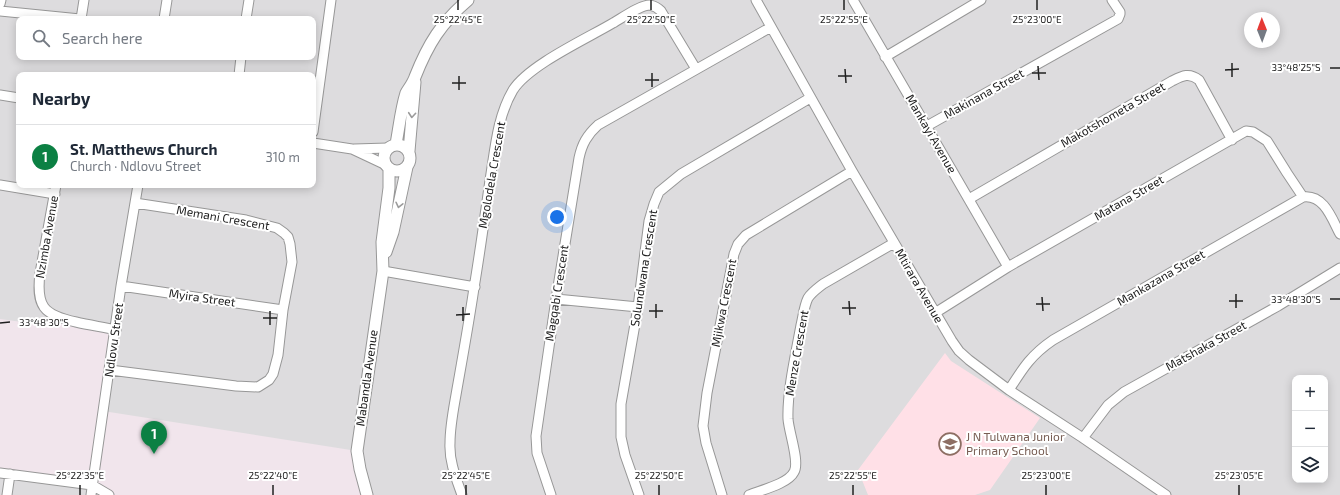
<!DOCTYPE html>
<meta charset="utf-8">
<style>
:root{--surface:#fff;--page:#f6f6f7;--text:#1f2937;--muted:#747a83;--line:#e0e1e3;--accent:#0b8043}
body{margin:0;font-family:"Exo 2",sans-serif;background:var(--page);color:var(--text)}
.controls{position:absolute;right:12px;bottom:12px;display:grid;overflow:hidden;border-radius:8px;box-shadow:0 2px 10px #0003}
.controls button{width:36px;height:36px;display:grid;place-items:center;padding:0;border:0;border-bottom:1px solid var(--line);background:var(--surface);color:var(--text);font:20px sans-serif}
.compass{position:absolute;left:1244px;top:12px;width:36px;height:36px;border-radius:50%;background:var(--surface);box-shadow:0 2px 10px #0003;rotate:359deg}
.you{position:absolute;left:557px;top:217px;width:14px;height:14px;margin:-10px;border:3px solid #fff;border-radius:50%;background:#1a73e8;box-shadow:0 0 0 6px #1a73e833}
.badge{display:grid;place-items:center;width:26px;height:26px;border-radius:50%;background:var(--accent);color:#fff;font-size:13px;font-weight:700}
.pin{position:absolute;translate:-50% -33px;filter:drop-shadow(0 1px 2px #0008)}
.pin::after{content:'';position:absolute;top:21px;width:14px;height:12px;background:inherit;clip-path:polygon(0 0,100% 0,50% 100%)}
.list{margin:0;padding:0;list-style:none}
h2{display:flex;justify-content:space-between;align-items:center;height:52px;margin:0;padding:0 16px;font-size:17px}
h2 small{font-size:13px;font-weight:400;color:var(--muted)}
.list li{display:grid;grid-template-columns:26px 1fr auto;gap:12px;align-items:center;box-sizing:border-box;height:64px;padding:0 16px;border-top:1px solid var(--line)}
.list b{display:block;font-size:15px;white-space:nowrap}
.list p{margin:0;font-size:13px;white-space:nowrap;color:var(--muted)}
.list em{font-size:13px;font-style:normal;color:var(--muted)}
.icon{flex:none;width:22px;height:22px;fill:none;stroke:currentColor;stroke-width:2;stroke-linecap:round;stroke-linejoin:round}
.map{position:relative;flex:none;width:1340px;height:495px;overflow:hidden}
.search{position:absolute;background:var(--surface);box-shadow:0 2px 10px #0003;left:16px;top:16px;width:300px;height:44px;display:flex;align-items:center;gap:10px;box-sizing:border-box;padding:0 14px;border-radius:8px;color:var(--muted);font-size:15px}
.panel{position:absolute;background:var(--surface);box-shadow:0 2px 10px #0003;left:16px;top:72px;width:300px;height:116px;border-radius:8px}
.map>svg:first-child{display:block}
</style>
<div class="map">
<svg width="1340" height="495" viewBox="0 0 1340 495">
<rect width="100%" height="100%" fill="#f1e5ec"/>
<path fill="#dddcde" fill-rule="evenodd" d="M0 0H1340V495H367L357 451 103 411 116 330 61 319 22 322 0 319ZM1250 18H1274V42H1250ZM19 19H313V57H19ZM19 75H313V185H19ZM1295 378H1325V480H1295Z
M0 473 92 485 109 495H0Z"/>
<path fill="#ffe0e7" d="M945 353 951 361 1040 418 990 490 975 495H868L858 470Z"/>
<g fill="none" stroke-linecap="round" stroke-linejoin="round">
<g stroke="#979797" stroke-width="11">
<path id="minor" d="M756 0 852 171 952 341 959 351 969 360 1009 390 1083 438 1166 495
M853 0 1008 267
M0 4 1 0
M0 11 80 19
M81 19 84 0
M164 19 167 0
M246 19 249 0
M885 57 981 0
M239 75 241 57
M0 95 19 98
M927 126 1118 19 1120 14V12L1112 0
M313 132 331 0
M313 143 352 149 386 165
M354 149 388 148
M0 185 55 194
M56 185 40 273C36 306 43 315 76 322 89 325 102 327 116 330
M969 199 1172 81C1182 76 1189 72 1199 80L1232 140
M383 271 475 287
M121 286 283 310
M556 299 638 307
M935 313 1008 267 1246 131 1253 132 1267 141 1287 173 1303 197
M110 370 236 386 258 387 269 380 273 374 278 355 283 310 292 262 290 244 288 237 284 233 277 228 246 220 135 203
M1009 390C1023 368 1031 355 1053 340L1303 197C1324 194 1332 219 1340 234
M1083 438 1108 405 1124 392 1278 306 1340 268
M0 473 92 485 109 495
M7 495 10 474
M91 495 121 286 138 185
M462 495C456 478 449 461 450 443 450 425 454 407 457 389 463 355 469 322 474 288 480 252 485 216 490 180 495 150 497 117 513 90 529 65 586 39 613 23 622 18 640 5 650 5 655 6 658 8 661 11L696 69
M551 495 537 453 536 436 556 299 579 158C582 144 587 135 598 125L771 27
M639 495 625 455 621 437V404L638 307 649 221 654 204 659 192 681 174 810 98
M722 495 706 443 703 426 707 393 734 254 738 244 746 235 852 171
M749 495C761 490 788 484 794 472 800 462 789 433 788 419 787 391 796 353 801 325 803 317 804 306 808 298 812 292 818 288 823 284L894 243"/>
</g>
<g stroke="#979797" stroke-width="13">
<path id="tertiary" d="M396 144C399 128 401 109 406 93 409 88 413 83 415 77 428 44 441 23 468 0
M384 158a13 13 0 1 1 26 0a13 13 0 1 1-26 0Z
M409 151 415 82
M386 252 393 232 407 167
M367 495 360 469 357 451 383 271 382 242 389 188V168"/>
</g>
<use href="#minor" stroke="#fff" stroke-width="9"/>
<use href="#tertiary" stroke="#fff" stroke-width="11"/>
</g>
<defs><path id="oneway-chevron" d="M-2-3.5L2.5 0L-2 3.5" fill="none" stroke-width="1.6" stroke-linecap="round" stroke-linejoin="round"/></defs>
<g stroke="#9b9b9b">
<use href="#oneway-chevron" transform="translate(412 115) rotate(95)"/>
<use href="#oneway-chevron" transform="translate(399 205) rotate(103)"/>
</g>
<path fill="none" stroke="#202020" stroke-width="1.5" d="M458 0V10M651 0V10M844 0V10M1037 0V10M1232 63V77M1038 66 1039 80M1330 68H1340M845 69 846 83M1225 70 1239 69M652 73V87M1032 73H1046M459 76V90M838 76H852M645 80H659M452 83H466M1236 294V308M1042 297 1043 311M1330 299H1340M849 301 850 315M1229 301H1243M656 304V318M1036 304H1050M463 307V321M842 308H856M270 311V325M649 311H663M456 315 470 314M263 318H277M0 323 10 322M80 485V495M273 485V495M466 485V495M659 485V495M853 485V495M1046 485V495M1239 485V495"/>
<defs>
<g id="school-ring" transform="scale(1.15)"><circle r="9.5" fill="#fff" stroke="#8d6e63" stroke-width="1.5"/><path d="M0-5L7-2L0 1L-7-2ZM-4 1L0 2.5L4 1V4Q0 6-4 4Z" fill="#8d6e63"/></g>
</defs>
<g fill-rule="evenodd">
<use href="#school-ring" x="950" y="444"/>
</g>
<g text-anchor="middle" stroke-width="4" stroke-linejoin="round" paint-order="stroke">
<g font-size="12" fill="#202020" stroke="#fff">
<text transform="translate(984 94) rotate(-29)" y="4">Makinana Street</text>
<text transform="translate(1113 115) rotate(-30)" y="4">Makotshometa Street</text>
<text transform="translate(931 134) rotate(60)" y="4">Mankayi Avenue</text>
<text transform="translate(492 175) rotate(-80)" y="4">Mgolodela Crescent</text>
<text transform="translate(1129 198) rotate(-30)" y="4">Matana Street</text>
<text transform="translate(223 218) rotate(10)" y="4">Memani Crescent</text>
<text transform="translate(47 237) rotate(-80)" y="4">Nzimba Avenue</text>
<text transform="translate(644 268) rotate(-81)" y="4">Solundwana Crescent</text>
<text transform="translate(1161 278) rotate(-30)" y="4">Mankazana Street</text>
<text transform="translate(919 286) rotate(60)" y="4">Mtirara Avenue</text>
<text transform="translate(557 293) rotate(-81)" y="4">Magqabi Crescent</text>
<text transform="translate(202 298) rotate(8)" y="4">Myira Street</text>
<text transform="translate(724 303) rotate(-79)" y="4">Mjikwa Crescent</text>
<text transform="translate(114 340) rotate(-82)" y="4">Ndlovu Street</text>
<text transform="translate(1206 346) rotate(-29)" y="4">Matshaka Street</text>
<text transform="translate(797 353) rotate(-80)" y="4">Menze Crescent</text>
<text transform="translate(367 378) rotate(-82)" y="4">Mabandla Avenue</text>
</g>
<g font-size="12" fill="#785e54" stroke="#fff" text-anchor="start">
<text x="966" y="441">J N Tulwana Junior<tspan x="966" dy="14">Primary School</tspan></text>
</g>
</g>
<g font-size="10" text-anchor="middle" fill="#202020" stroke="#fff" stroke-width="4" stroke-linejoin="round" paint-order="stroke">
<text x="458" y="23">25°22'45"E</text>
<text x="651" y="23">25°22'50"E</text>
<text x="844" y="23">25°22'55"E</text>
<text x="1037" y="23">25°23'00"E</text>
<text x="1296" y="71">33°48'25"S</text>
<text x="1296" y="303">33°48'30"S</text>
<text x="44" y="326">33°48'30"S</text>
<text x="80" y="479">25°22'35"E</text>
<text x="273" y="479">25°22'40"E</text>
<text x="466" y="479">25°22'45"E</text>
<text x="659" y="479">25°22'50"E</text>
<text x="853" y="479">25°22'55"E</text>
<text x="1046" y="479">25°23'00"E</text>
<text x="1239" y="479">25°23'05"E</text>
</g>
</svg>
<div class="controls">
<button>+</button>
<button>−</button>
<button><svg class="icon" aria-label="layers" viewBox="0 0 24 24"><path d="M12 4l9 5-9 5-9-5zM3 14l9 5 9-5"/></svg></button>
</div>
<svg class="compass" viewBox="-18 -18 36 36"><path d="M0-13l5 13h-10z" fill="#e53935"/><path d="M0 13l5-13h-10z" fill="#747a83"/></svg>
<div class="you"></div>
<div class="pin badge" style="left:154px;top:454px">1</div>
<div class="search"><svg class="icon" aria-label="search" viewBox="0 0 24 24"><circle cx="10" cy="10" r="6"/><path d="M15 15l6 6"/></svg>Search here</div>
<section class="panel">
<h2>Nearby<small></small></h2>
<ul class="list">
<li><span class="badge">1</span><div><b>St. Matthews Church</b><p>Church · Ndlovu Street</p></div><em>310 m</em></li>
</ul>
</section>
</div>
